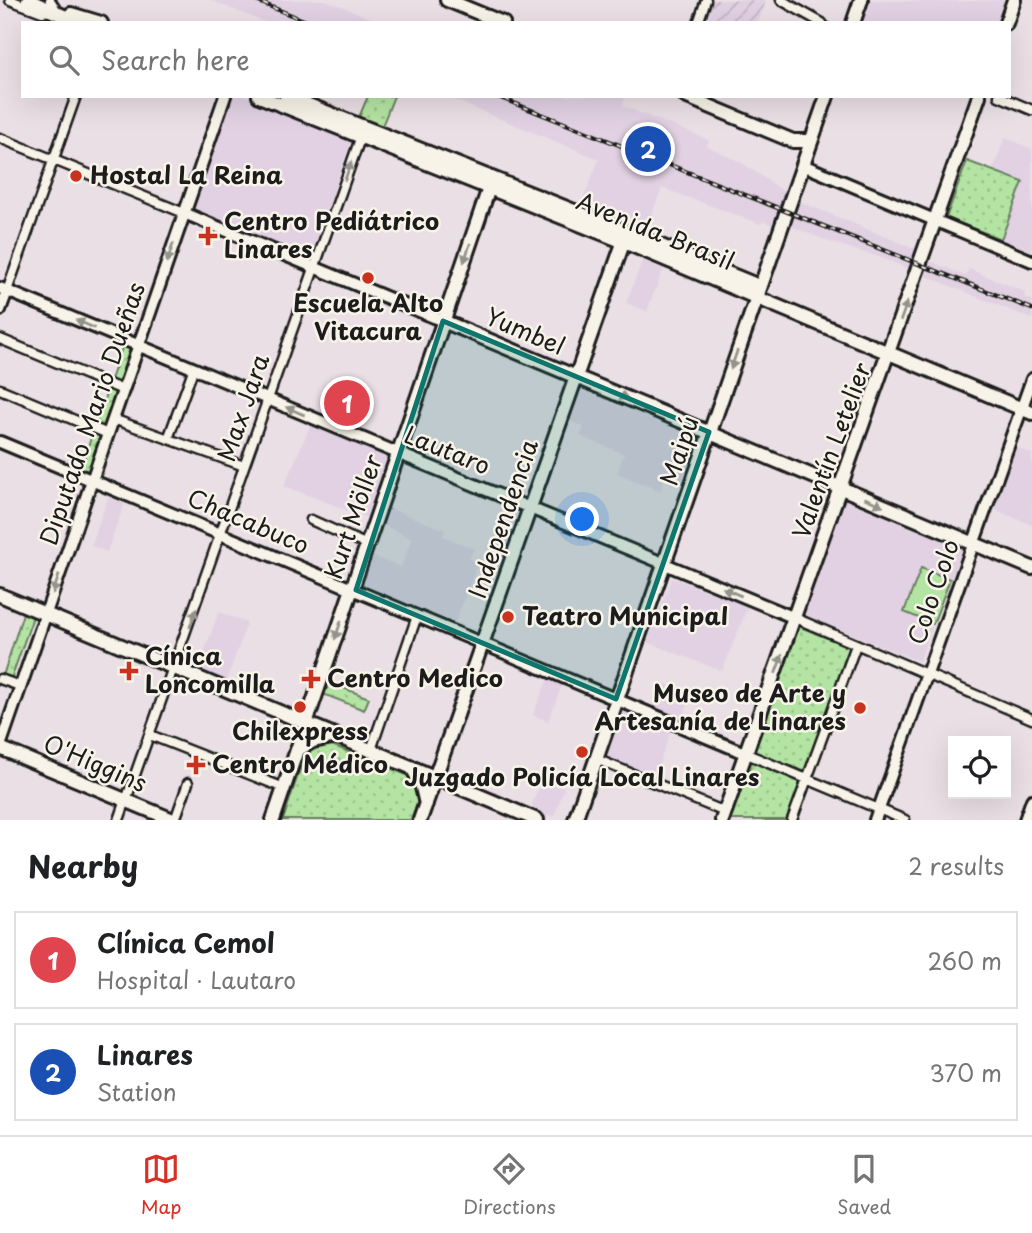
<!DOCTYPE html>
<meta charset="utf-8">
<style>
:root{--surface:#fff;--page:#f2f2f2;--text:#202124;--muted:#757577;--line:#e0e0e0;--accent:#d93025}
body{margin:0;font-family:"Playpen Sans",sans-serif;background:var(--page);color:var(--text)}
.controls{position:absolute;right:21px;bottom:21px;display:grid;overflow:hidden;border-radius:0px;box-shadow:0 7px 28px #0002}
.controls button{width:63px;height:63px;display:grid;place-items:center;padding:0;border:0;border-bottom:2px solid var(--line);background:var(--surface);color:var(--text);font:35px sans-serif}
.you{position:absolute;left:583px;top:520px;width:24px;height:24px;margin:-18px;border:5px solid #fff;border-radius:50%;background:#1a73e8;box-shadow:0 0 0 10px #1a73e833}
.badge{display:grid;place-items:center;width:46px;height:46px;border-radius:50%;background:var(--accent);color:#fff;font-size:23px;font-weight:700}
.pin{position:absolute;translate:-50% -50%;border:4px solid #fff;box-shadow:0 2px 7px #0006}
.list{margin:0;padding:0;list-style:none}
h2{display:flex;justify-content:space-between;align-items:center;height:91px;margin:0;padding:0 28px;font-size:30px}
h2 small{font-size:23px;font-weight:400;color:var(--muted)}
.list li{display:grid;grid-template-columns:46px 1fr auto;gap:21px;align-items:center;box-sizing:border-box;height:98px;margin:0 14px 14px;padding:0 14px;border:2px solid var(--line);border-radius:0px}
.list b{display:block;font-size:26px;white-space:nowrap}
.list p{margin:0;font-size:23px;white-space:nowrap;color:var(--muted)}
.list em{font-size:23px;font-style:normal;color:var(--muted)}
.icon{flex:none;width:38px;height:38px;fill:none;stroke:currentColor;stroke-width:2;stroke-linecap:round;stroke-linejoin:round}
.map{position:relative;flex:none;width:1032px;height:820px;overflow:hidden}
.search{position:absolute;background:var(--surface);box-shadow:0 7px 28px #0002;left:21px;right:21px;top:21px;height:77px;display:flex;align-items:center;gap:18px;box-sizing:border-box;padding:0 24px;border-radius:0px;color:var(--muted);font-size:26px}
.sheet{height:315px;background:var(--surface)}
nav{display:flex;justify-content:space-around;align-items:center;box-sizing:border-box;height:98px;border-top:2px solid var(--line);background:var(--surface);font-size:19px;color:var(--muted)}
nav a{display:grid;justify-items:center;gap:4px}
nav .on{color:var(--accent)}
.map>svg:first-child{display:block}
</style>
<div class="map">
<svg width="1032" height="820" viewBox="0 0 1032 820">
<defs>
<pattern id="industrial-furrows" width="10" height="10" patternUnits="userSpaceOnUse" patternTransform="scale(1.75)"><rect width="10" height="10" fill="#e1d1e3"/><path d="M-1 1l2-2M0 10L10 0M9 11l2-2" fill="none" stroke="#c0b3c2"/></pattern>
<pattern id="green-dots" width="8" height="8" patternUnits="userSpaceOnUse" patternTransform="scale(1.75)"><rect width="8" height="8" fill="#b4e4a3"/><path d="M2 2h.1M6 6h.1" fill="none" stroke="#9ac38c" stroke-width="1.8" stroke-linecap="round"/></pattern>
</defs>
<rect width="100%" height="100%" fill="#eadfe5"/>
<filter id="ink" filterUnits="userSpaceOnUse"><feTurbulence type="fractalNoise" baseFrequency=".0143" numOctaves="2"/><feDisplacementMap in="SourceGraphic" scale="14" xChannelSelector="R" yChannelSelector="G"/><feConvolveMatrix kernelMatrix="1 2 1 2 8 2 1 2 1" color-interpolation-filters="sRGB"/></filter>
<g filter="url(#ink)">
<path fill="#e1d1e3" d="M210 0H325L383 23H267Z
M867 0 938 2 1005 0 997 23H859Z
M232 96H246L351 142 310 258 192 208Z
M444 96H625L623 106 709 140 707 146 742 163 798 201 918 250 930 261 966 276 969 269 1025 292 1024 297 1032 300V319L882 258 833 243 778 221 775 226 763 221 761 224 662 188 645 231 580 207 599 159Z
M1005 138 1032 149V251L1001 239 1022 182 993 170Z
M642 261 663 269 647 311 626 303Z
M579 389 699 439 682 481 666 475 660 491 617 473 624 454 580 436 584 427 568 420Z
M311 424 389 456 368 518 284 486Z
M1015 447 1032 454V525L991 508Z
M110 492 126 499 107 552 91 546Z
M842 496 964 545 919 661 803 615Z
M386 507 445 530 443 536 474 549 469 559 478 563 455 622 359 584 370 555 401 567 412 538 380 524Z
M672 578 748 606 722 671 647 642Z
M219 612 247 623 225 685 196 674Z
M550 673 564 680 548 721 533 715Z
M662 682 691 696 679 725 650 713Z
M621 705 672 728 654 778 603 756Z
M542 778 564 788 554 817 548 815 546 818 531 808Z"/>
<path fill="url(#industrial-furrows)" d="M712 0H765L766 1 758 23H703Z"/>
<path fill="url(#green-dots)" stroke="#688060" stroke-width="2" d="M368 96H394L380 131 357 122Z
M967 161 1023 182 1001 239 946 218Z
M124 342 136 347 91 476 80 470Z
M25 607 35 611 11 679 3 676Z
M796 625 851 648 789 820H727Z
M328 682 369 698 364 710 323 694Z
M324 742 412 777 420 794 411 820H283L307 748Z"/>
<path fill="#b4e4a3" stroke="#688060" stroke-width="2" d="M921 568 950 579 933 624 904 612Z"/>
<g fill="none" stroke-linecap="round" stroke-linejoin="round">
<g stroke="#1c1c1c" stroke-width="13">
<path id="minor" d="M10 0 42 12 57 11 50 0
M781 0 822 23
M698 23 706 0
M999 96 1032 110
M0 138 184 213
M7 291 76 96
M0 339 123 390
M0 389 108 434
M113 419 244 466
M168 439 193 370
M311 520 367 545
M795 618 1032 719
M0 679 20 686
M150 735 284 788
M371 750 417 616
M747 754 905 820
M596 759 725 812
M119 820 362 133
M175 820 188 783
M792 820 856 645"/>
</g>
<g stroke="#1c1c1c" stroke-width="16">
<path id="tertiary" d="M803 165 1032 261
M184 213 443 321
M0 288 795 618
M0 310 7 291
M0 442 747 754
M0 746 225 96
M875 820 1032 379
M1025 820 1032 800"/>
</g>
<g stroke="#1c1c1c" stroke-width="18">
<path id="secondary" d="M447 0 503 23
M853 23 861 0
M1006 23 1014 0
M685 96 793 141H811
M627 232 759 286
M624 242 1032 413
M443 321 1032 568
M0 595 537 820
M0 748 173 820
M575 820 827 96
M722 820 979 96"/>
</g>
<g stroke="#1c1c1c" stroke-width="18">
<path id="primary" d="M28 0 79 23
M71 14 101 23
M259 96 624 242
M286 96 627 232 420 820
M297 750 313 741 337 736
M412 768 421 783 426 804
M273 820 489 188 502 183"/>
</g>
<use href="#minor" stroke="#f7f3e8" stroke-width="8"/>
<use href="#tertiary" stroke="#f7f3e8" stroke-width="10"/>
<use href="#secondary" stroke="#f7f3e8" stroke-width="12"/>
<use href="#primary" stroke="#f7f3e8" stroke-width="12"/>
<g stroke="#1c1c1c" stroke-width="4.5">
<path id="rail" d="M254 0 311 23
M496 96 1032 309"/>
</g>
<use href="#rail" stroke="#f7f3e8" stroke-width="2" stroke-dasharray="5" stroke-linecap="butt"/>
</g>
<defs><path id="oneway-solid" d="M-6-.8H1V-3.2L6.5 0L1 3.2V.8H-6Z" transform="scale(1.75)"/></defs>
<g fill="#94928c">
<use href="#oneway-solid" transform="translate(348 171) rotate(-71)"/>
<use href="#oneway-solid" transform="translate(170 253) rotate(109)"/>
<use href="#oneway-solid" transform="translate(467 253) rotate(109)"/>
<use href="#oneway-solid" transform="translate(904 311) rotate(-70)"/>
<use href="#oneway-solid" transform="translate(85 324) rotate(-157)"/>
<use href="#oneway-solid" transform="translate(734 360) rotate(109)"/>
<use href="#oneway-solid" transform="translate(619 395) rotate(23)"/>
<use href="#oneway-solid" transform="translate(295 411) rotate(-157)"/>
<use href="#oneway-solid" transform="translate(874 502) rotate(23)"/>
<use href="#oneway-solid" transform="translate(56 584) rotate(109)"/>
<use href="#oneway-solid" transform="translate(732 592) rotate(-157)"/>
<use href="#oneway-solid" transform="translate(193 618) rotate(-71)"/>
<use href="#oneway-solid" transform="translate(338 630) rotate(109)"/>
<use href="#oneway-solid" transform="translate(779 664) rotate(-70)"/>
</g>
</g>
<path fill="#0f766e" fill-opacity="0.2" stroke="#0f766e" stroke-width="5" stroke-linejoin="round" d="M443 321 709 432 616 699 356 590Z"/>
<g fill="#c8321e" stroke="#f7f3e8" stroke-width="2.5">
<circle cx="76" cy="176" r="7"/>
<path d="M204.5 225.5h7v7h7v7h-7v7h-7v-7h-7v-7h7z"/>
<circle cx="368" cy="278" r="7"/>
<circle cx="508" cy="617" r="7"/>
<path d="M125.5 660.5h7v7h7v7h-7v7h-7v-7h-7v-7h7z"/>
<path d="M307.5 668.5h7v7h7v7h-7v7h-7v-7h-7v-7h7z"/>
<circle cx="300" cy="707" r="7"/>
<circle cx="860" cy="708" r="7"/>
<circle cx="582" cy="752" r="7"/>
<path d="M192.5 754.5h7v7h7v7h-7v7h-7v-7h-7v-7h7z"/>
</g>
<g text-anchor="middle" stroke-width="5" stroke-linejoin="round" paint-order="stroke">
<g font-size="24" font-weight="bold" fill="#1c1c1c" stroke="#f7f3e8" text-anchor="start">
<text x="90" y="184">Hostal La Reina</text>
<text x="224" y="230">Centro Pediátrico<tspan x="224" dy="28">Linares</tspan></text>
<text x="368" y="312" text-anchor="middle">Escuela Alto<tspan x="368" dy="28">Vitacura</tspan></text>
<text x="522" y="625">Teatro Municipal</text>
<text x="145" y="665">Cínica<tspan x="145" dy="28">Loncomilla</tspan></text>
<text x="327" y="687">Centro Medico</text>
<text x="846" y="702" text-anchor="end">Museo de Arte y<tspan x="846" dy="28">Artesanía de Linares</tspan></text>
<text x="300" y="740" text-anchor="middle">Chilexpress</text>
<text x="212" y="773">Centro Médico</text>
<text x="582" y="786" text-anchor="middle">Juzgado Policía Local Linares</text>
</g>
<g font-size="24" fill="#1c1c1c" stroke="#f7f3e8">
<text transform="translate(655 232) rotate(22)" y="8">Avenida Brasil</text>
<text transform="translate(525 332) rotate(23)" y="8">Yumbel</text>
<text transform="translate(244 408) rotate(-71)" y="8">Max Jara</text>
<text transform="translate(93 414) rotate(-71)" y="8">Diputado Mario Dueñas</text>
<text transform="translate(447 451) rotate(22)" y="8">Lautaro</text>
<text transform="translate(680 451) rotate(-71)" y="8">Maipú</text>
<text transform="translate(832 451) rotate(-70)" y="8">Valentín Letelier</text>
<text transform="translate(354 517) rotate(-71)" y="8">Kurt Möller</text>
<text transform="translate(504 519) rotate(-71)" y="8">Independencia</text>
<text transform="translate(248 522) rotate(23)" y="8">Chacabuco</text>
<text transform="translate(934 592) rotate(-71)" y="8">Colo Colo</text>
<text transform="translate(95 764) rotate(23)" y="8">O'Higgins</text>
</g>
</g>
</svg>
<div class="controls">
<button><svg class="icon" aria-label="locate" viewBox="0 0 24 24"><circle cx="12" cy="12" r="6"/><path d="M12 2v4M12 18v4M2 12h4M18 12h4"/></svg></button>
</div>
<div class="you"></div>
<div class="pin badge" style="left:347px;top:403px;background:#e0444e">1</div>
<div class="pin badge" style="left:648px;top:149px;background:#1a4fb4">2</div>
<div class="search"><svg class="icon" aria-label="search" viewBox="0 0 24 24"><circle cx="10" cy="10" r="6"/><path d="M15 15l6 6"/></svg>Search here</div>
</div>
<section class="sheet">
<h2>Nearby<small>2 results</small></h2>
<ul class="list">
<li><span class="badge" style="background:#e0444e">1</span><div><b>Clínica Cemol</b><p>Hospital · Lautaro</p></div><em>260 m</em></li>
<li><span class="badge" style="background:#1a4fb4">2</span><div><b>Linares</b><p>Station</p></div><em>370 m</em></li>
</ul>
</section>
<nav>
<a class="on"><svg class="icon" aria-label="map" viewBox="0 0 24 24"><path d="M3 6l6-2 6 2 6-2v14l-6 2-6-2-6 2zM9 4v14M15 6v14"/></svg>Map</a>
<a><svg class="icon" aria-label="directions" viewBox="0 0 24 24"><path d="M12 3l9 9-9 9-9-9zM9 14v-3h6M13 9l2 2-2 2"/></svg>Directions</a>
<a><svg class="icon" aria-label="saved" viewBox="0 0 24 24"><path d="M7 4h10v16l-5-4-5 4z"/></svg>Saved</a>
</nav>
